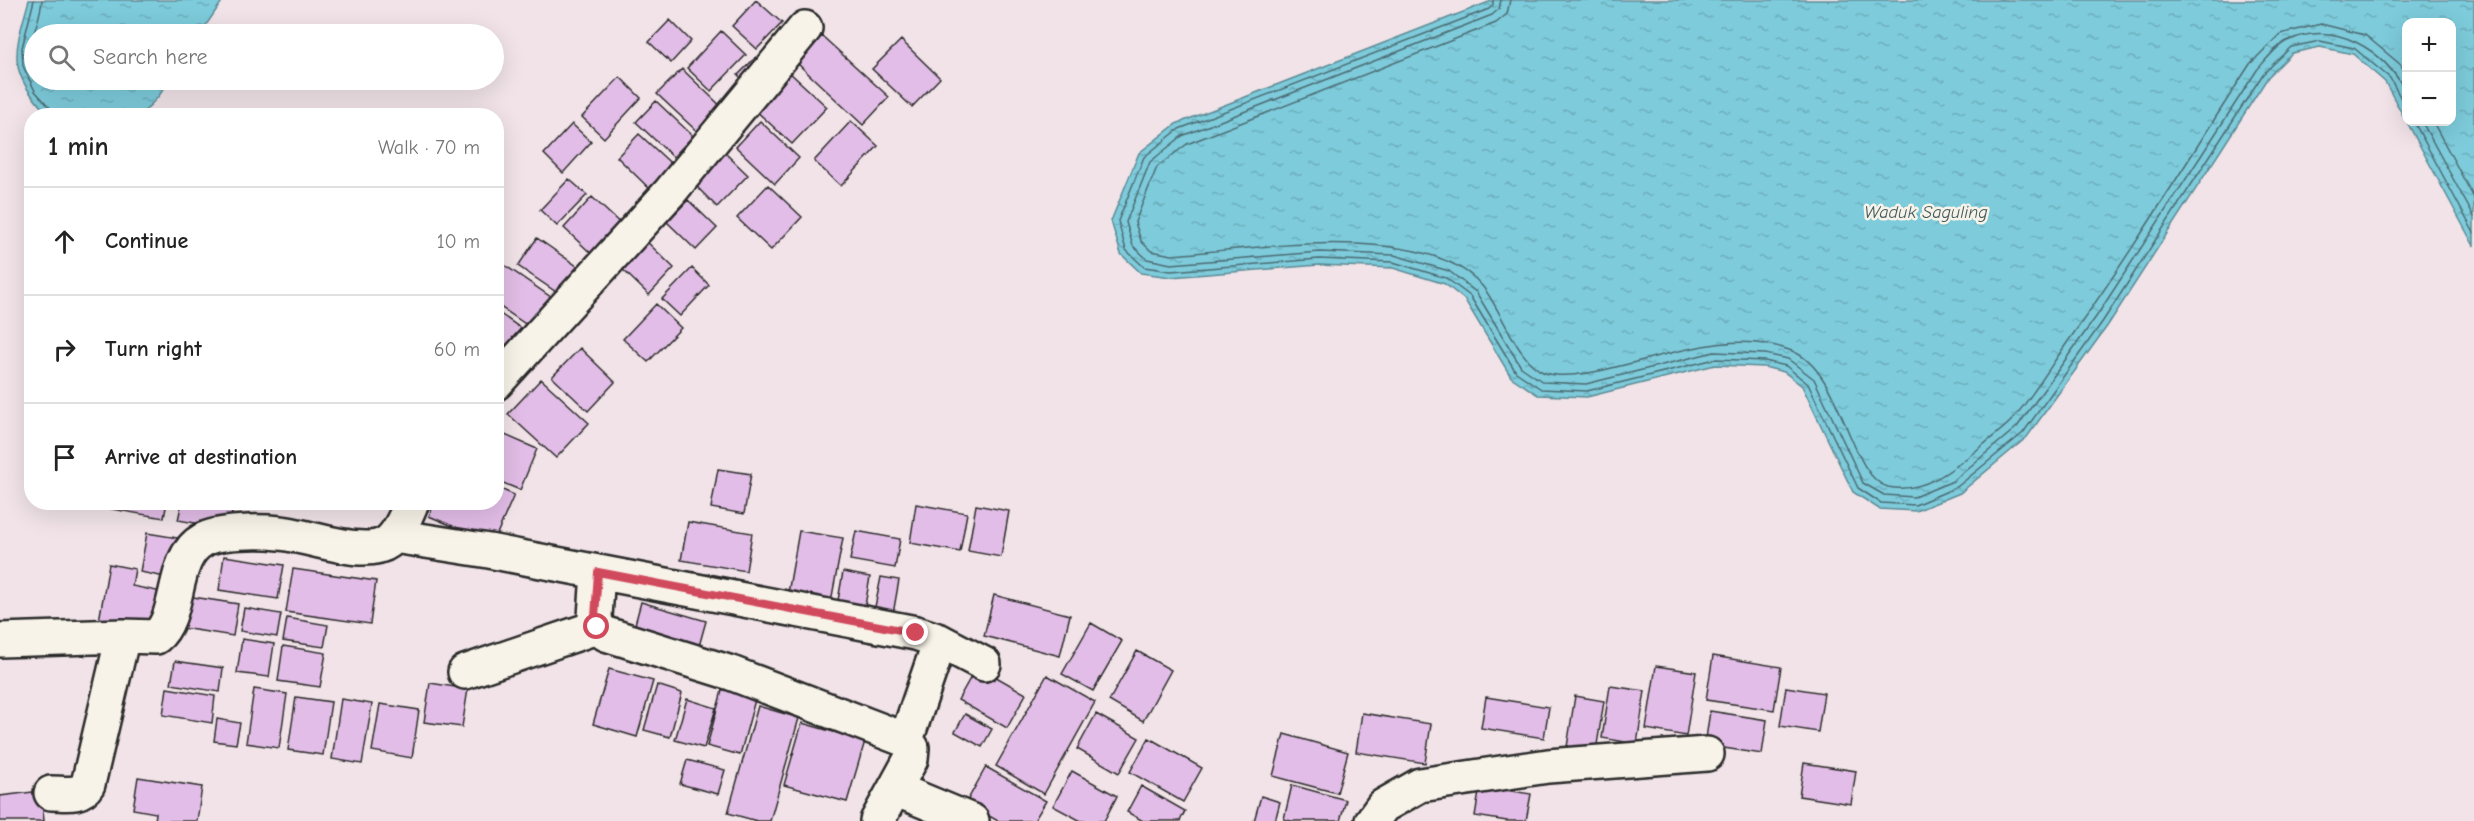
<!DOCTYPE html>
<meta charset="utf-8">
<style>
:root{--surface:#fff;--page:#f6f6f6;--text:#222;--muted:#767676;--line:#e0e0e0}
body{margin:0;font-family:"Comic Neue",sans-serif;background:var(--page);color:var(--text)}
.controls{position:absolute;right:18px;top:18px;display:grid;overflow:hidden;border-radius:12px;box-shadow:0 6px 24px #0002}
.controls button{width:54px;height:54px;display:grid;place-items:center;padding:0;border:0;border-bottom:2px solid var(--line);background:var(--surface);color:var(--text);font:30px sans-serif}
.stop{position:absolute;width:18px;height:18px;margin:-14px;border:4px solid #d1495b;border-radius:50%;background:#fff}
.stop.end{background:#d1495b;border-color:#fff;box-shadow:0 2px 6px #0008}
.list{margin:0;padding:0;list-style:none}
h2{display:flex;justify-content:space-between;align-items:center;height:78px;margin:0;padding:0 24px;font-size:26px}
h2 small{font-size:20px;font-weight:400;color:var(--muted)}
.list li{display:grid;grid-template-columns:39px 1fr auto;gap:18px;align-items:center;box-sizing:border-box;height:108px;padding:0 24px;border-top:2px solid var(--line)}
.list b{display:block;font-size:22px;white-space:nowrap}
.list em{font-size:20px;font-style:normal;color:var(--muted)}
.icon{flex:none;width:33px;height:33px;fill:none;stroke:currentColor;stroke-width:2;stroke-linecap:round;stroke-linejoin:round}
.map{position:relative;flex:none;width:2474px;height:821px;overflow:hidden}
.search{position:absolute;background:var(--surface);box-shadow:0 6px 24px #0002;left:24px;top:24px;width:480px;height:66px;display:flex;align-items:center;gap:15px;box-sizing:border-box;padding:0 21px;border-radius:33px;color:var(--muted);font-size:22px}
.panel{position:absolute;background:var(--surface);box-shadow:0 6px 24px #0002;left:24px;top:108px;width:480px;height:402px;border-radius:24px}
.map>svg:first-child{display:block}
</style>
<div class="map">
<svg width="2474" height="821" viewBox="0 0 2474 821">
<defs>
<pattern id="water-ripples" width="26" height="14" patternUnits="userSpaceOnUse" patternTransform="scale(1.5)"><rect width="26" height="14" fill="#7dcbdb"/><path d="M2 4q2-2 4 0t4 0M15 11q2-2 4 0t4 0" fill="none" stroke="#6caebc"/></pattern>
</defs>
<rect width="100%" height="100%" fill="#f1e3e8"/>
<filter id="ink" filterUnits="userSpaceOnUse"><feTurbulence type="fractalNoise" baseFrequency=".0167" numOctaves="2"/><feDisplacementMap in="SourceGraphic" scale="12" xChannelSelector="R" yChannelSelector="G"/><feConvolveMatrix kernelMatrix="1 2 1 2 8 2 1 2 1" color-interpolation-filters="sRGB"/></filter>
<g filter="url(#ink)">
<path fill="url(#water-ripples)" stroke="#5c8b95" stroke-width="1.5" d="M29 0H223L200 34H34V80H170L158 97 141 115 49 116C7 70 13 56 29 0Z
M1494 0H2474V246L2407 122H2452V22H2406V121L2385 82 2353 54 2320 47 2292 53 2268 77 2108 325 2027 437 1960 493 1916 511 1879 509 1853 492 1802 386 1784 372 1764 367 1715 365 1587 397 1538 395 1511 377 1465 300 1445 284 1393 268 1319 265 1171 277 1141 273 1121 254 1111 221 1139 153 1176 124Z"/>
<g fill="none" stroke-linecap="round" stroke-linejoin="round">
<path stroke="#4c6b71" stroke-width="1.5" d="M34 0 22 48 23 66 35 91 52 110 53 116
M1493 0V5L1489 9 1179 129 1144 157 1118 221 1126 250 1144 267 1171 271 1319 259 1393 262 1446 278 1470 296 1516 372 1541 389 1587 391 1715 359 1765 361 1786 366 1808 384 1858 488 1881 503 1915 505 1957 487 2023 433 2103 321 2263 74 2291 47 2320 41 2354 48 2390 78 2406 108
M1501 0 1499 9 1492 15 1182 136 1150 162 1126 222 1133 246 1147 259 1171 264 1320 252 1394 255 1449 271 1476 292 1521 367 1543 382 1586 384 1714 352 1765 354 1788 359 1814 379 1863 483 1884 495 1914 497 1953 481 2017 427 2096 317 2257 70C2265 61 2276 46 2287 41 2336 19 2384 50 2406 92
M1510 0 1507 14 1496 23 1187 144 1157 167 1135 222 1141 241 1151 251 1172 255C1249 249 1430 220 1483 287 1501 309 1518 363 1545 373 1565 379 1597 372 1616 367 1670 354 1737 329 1792 351 1843 371 1849 477 1888 487 1925 495 1957 466 1983 445 1992 437 2002 430 2010 422 2030 401 2051 365 2069 340 2133 251 2190 156 2250 64L2280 34 2321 24 2365 35 2401 65 2406 73
M34 72C23 47 40 26 42 0
M2414 122 2474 233
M2422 122 2474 217
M2433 122 2474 198"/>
</g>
<path fill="#e2bde7" stroke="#2b2b2b" stroke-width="1.5" d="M756 0 782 23 757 49 732 26Z
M670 20 691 41 671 63 649 42Z
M721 31 746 55 711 91 687 68Z
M822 36 889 97 863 125 797 63Z
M901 40 940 78 912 107 872 69Z
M756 57 769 69 751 87 738 75Z
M682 69 727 112 703 137 657 94Z
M788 71 827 107 792 144 753 108Z
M620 77 641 98 604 138 582 117Z
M656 101 693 136 673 157 636 122Z
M760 121 799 158 775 184 736 147Z
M851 121 878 146 841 186 814 161Z
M572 124 591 142 563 173 544 154Z
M639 134 679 171 656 195 617 157Z
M724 152 748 175 717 207 694 184Z
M569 179 587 195 557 226 540 210Z
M768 185 802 217 771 250 737 218Z
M592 197 626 229 598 260 564 228Z
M688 200 717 228 696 250 667 222Z
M642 237 674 268 649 295 617 264Z
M537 238 584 271 565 298 518 266Z
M500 262 558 302 537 332 496 304V268Z
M692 268 709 285 680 316 662 299Z
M656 304 681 328 648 362 623 339Z
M496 311 529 334 496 359Z
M580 348 615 382 588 411 552 377Z
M541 379 589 423 556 458 508 414Z
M496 431 537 449 520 490 496 480Z
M718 469 751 474 744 514 711 508Z
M496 487 514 495 493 543 429 516 435 502H496Z
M112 502H167L164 518 111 509Z
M182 502H234L229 529 178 520Z
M916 504 967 513 960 552 910 543Z
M976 505 1009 511 1001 557 968 551Z
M688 522 752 533 746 571 681 560Z
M799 531 843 538 830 607 787 599Z
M856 531 900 539 895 568 850 560Z
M147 533 178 538 170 578 140 572Z
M224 556 284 565 278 599 219 590Z
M109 564 135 569 132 586 162 592 155 631 99 621Z
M293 569 376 581 370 624 286 612Z
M843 572 870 577 863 617 836 612Z
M709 574 742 580 740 592 707 587Z
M881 577 899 580 892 620 873 617Z
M180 595 238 604 233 636 176 627Z
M994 595 1070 615 1060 656 984 636Z
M641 602 706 621 696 657 631 639Z
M244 608 281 614 277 637 240 631Z
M287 618 328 625 324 647 283 641Z
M1091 623 1122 641 1093 691 1062 674Z
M242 639 274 644 269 677 237 673Z
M283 646 326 653 320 687 278 681Z
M1137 651 1171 670 1143 721 1109 701Z
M1713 656 1781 667 1774 710 1706 700Z
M175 661 223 668 220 692 171 684Z
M977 666 1026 694 1007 728 958 700Z
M1656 666 1696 672 1686 736 1646 729Z
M609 669 653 681 637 737 593 724Z
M1047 675 1095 702 1044 794 996 766Z
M430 683 468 689 462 727 424 722Z
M657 685 682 693 670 737 644 730Z
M1610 686 1645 691 1637 744 1602 738Z
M723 687 756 696 740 755 707 746Z
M1786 687 1824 693 1818 732 1780 726Z
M167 688 215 696 212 723 163 715Z
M254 689 287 694 279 748 246 743Z
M1575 696 1604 701 1596 751 1567 747Z
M296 697 331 702 323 755 288 750Z
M1486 697 1549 707 1544 738 1481 728Z
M341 699 372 704 362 764 332 759Z
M687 699 716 708 704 748 675 740Z
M380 704 419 710 412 758 372 751Z
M758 706 799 718 770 821H757L728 813Z
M1710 711 1767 720 1762 754 1705 745Z
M1362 713 1431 724 1425 763 1356 752Z
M965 714 992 729 982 747 955 732Z
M1096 714 1139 738 1119 773 1077 749Z
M217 719 240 723 236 744 214 741Z
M802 723 865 741 847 802 784 785Z
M1284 734 1348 752 1337 793 1273 776Z
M1149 738 1202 768 1183 802 1130 772Z
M687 760 725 770 718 794 680 784Z
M1804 763 1856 771 1851 804 1799 796Z
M986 767 1046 801 1034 821H998L966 803Z
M1072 771 1117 796 1104 821H1081L1053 806Z
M138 777 202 787 197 821H155L156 813 133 809Z
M1292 785 1346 800 1340 821H1291L1284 819Z
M1141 786 1185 811 1180 821H1143L1127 812Z
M1480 786 1531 794 1526 821H1507L1475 816Z
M41 791 44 821H0V796Z
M1261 796 1280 802 1275 821H1254Z"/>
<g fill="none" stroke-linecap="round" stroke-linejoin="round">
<g stroke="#2b2b2b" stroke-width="38">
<path id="street" d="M496 383 670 192 805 28
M394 536 489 551 598 572 595 617 597 627 606 634 731 673 906 740 912 748 911 759 877 821
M598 572 916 633 940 641 984 664
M0 640 123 636 156 637C182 616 170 558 203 540 219 531 261 531 280 533 307 535 365 559 388 542 400 533 406 515 412 502
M465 672 597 627
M906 740 940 641
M895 789 972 821
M51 793C65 793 80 797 88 784L123 636
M1372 821 1383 806 1420 785 1548 766 1707 754"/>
</g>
<use href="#street" stroke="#f7f3e8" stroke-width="33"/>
</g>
</g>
<g fill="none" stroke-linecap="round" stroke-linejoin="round" filter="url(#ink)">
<path stroke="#d1495b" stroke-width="8" d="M597 627 595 617 598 572 916 633"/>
</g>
<g text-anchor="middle" stroke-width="5" stroke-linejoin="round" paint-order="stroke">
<g font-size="18" font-style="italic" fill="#445b60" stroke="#f7f3e8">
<text x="1926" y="218">Waduk Saguling</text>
</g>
</g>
</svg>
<div class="controls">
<button>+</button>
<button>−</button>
</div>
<div class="stop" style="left:597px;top:627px"></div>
<div class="stop end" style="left:916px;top:633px"></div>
<div class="search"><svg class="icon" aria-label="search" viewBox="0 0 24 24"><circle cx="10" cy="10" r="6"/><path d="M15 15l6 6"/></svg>Search here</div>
<section class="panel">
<h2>1 min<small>Walk · 70 m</small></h2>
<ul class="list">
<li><svg class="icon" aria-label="ahead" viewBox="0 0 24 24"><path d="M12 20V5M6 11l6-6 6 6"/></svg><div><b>Continue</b></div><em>10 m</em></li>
<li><svg class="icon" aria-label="right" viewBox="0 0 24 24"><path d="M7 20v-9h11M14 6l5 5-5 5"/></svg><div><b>Turn right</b></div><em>60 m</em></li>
<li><svg class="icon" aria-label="arrive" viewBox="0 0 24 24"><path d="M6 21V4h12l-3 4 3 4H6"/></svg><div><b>Arrive at destination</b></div></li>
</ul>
</section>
</div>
